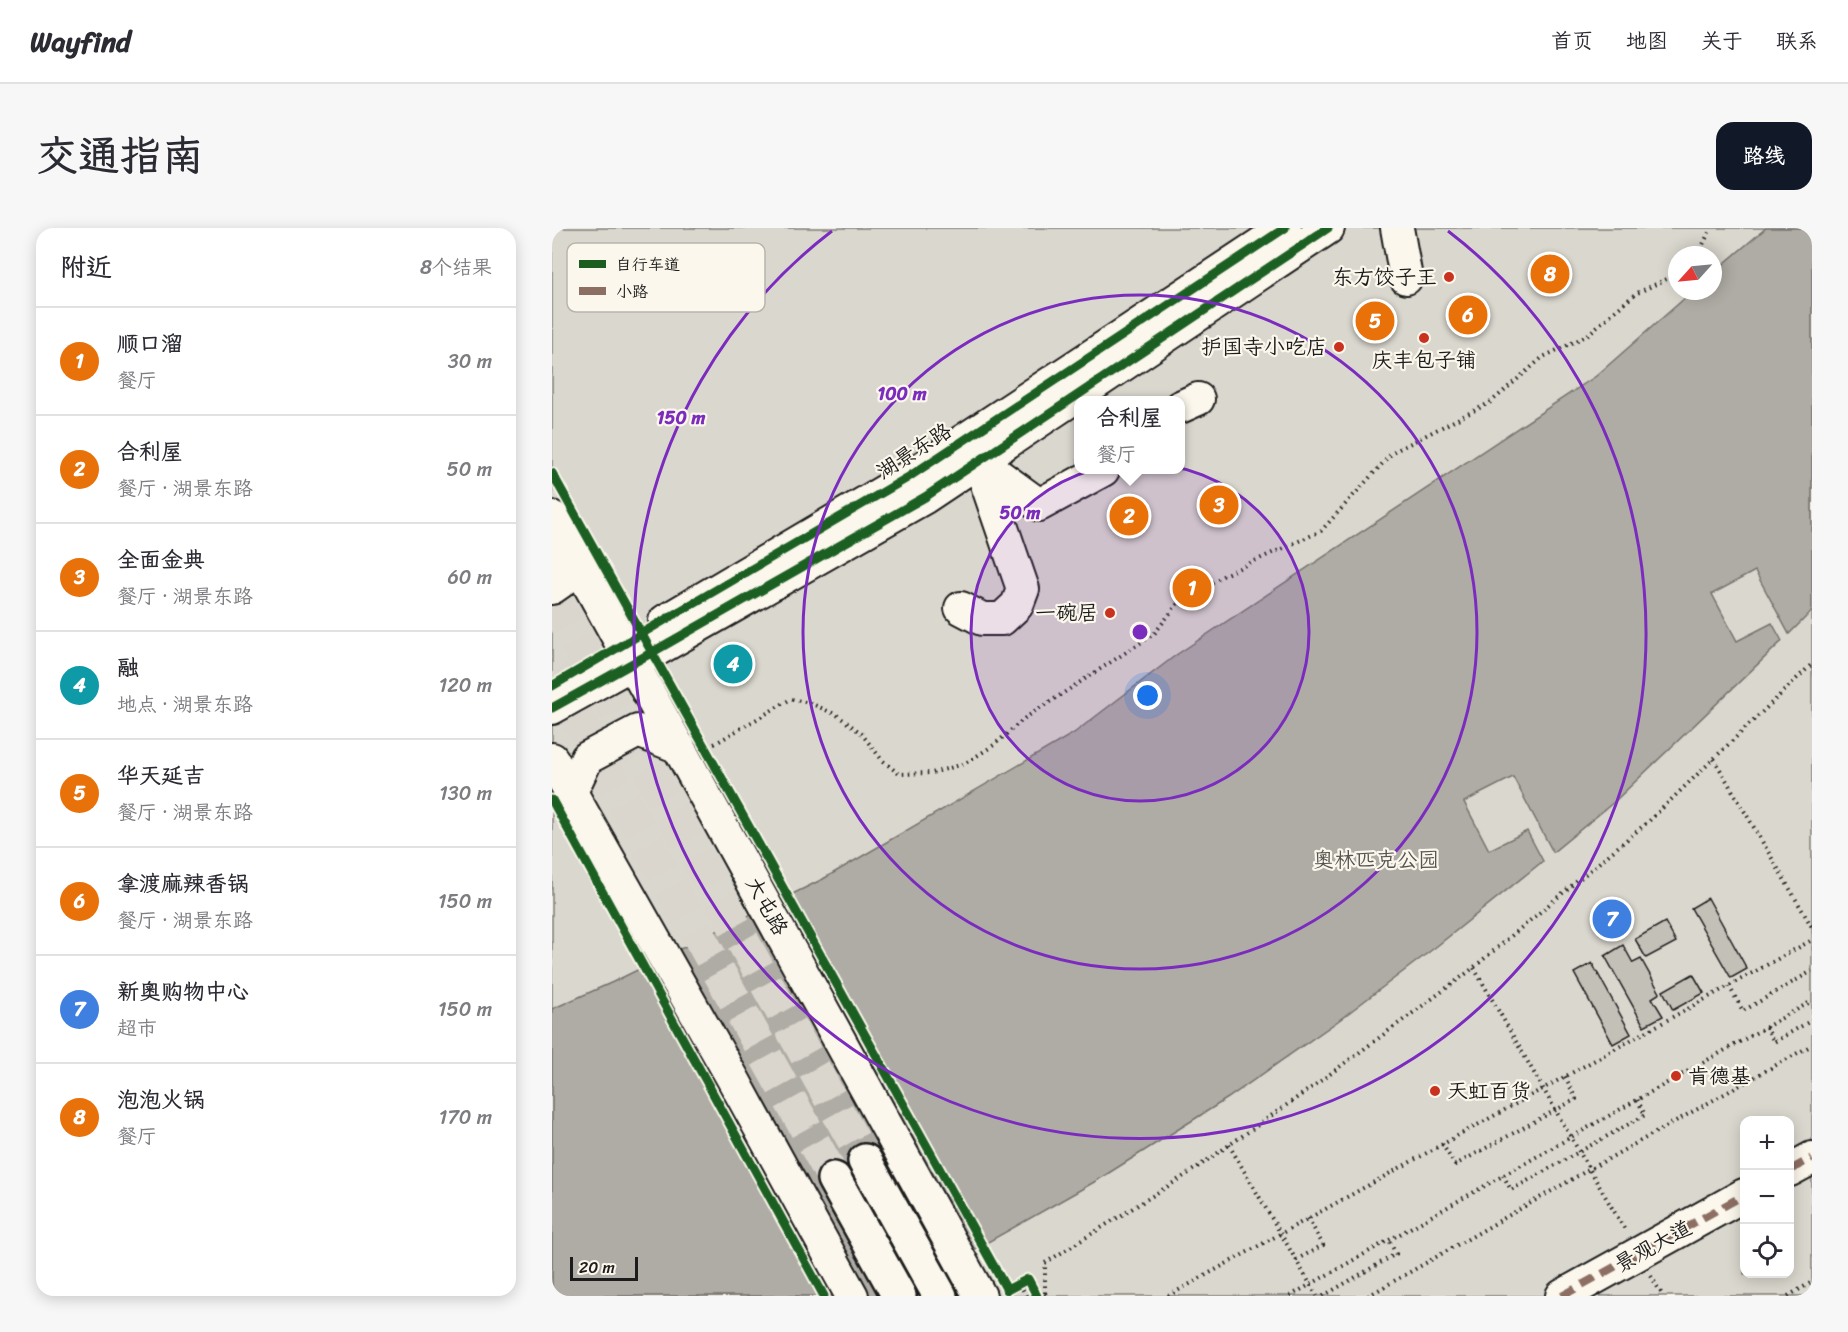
<!DOCTYPE html>
<html lang="zh">
<meta charset="utf-8">
<style>
:root{--surface:#fff;--page:#f7f7f7;--text:#2b2b33;--muted:#7c7c81;--line:#e1e1e2;--accent:#111827}
body{margin:0;font-family:Sriracha,"LXGW WenKai TC",sans-serif;background:var(--page);color:var(--text)}
.controls{position:absolute;right:18px;bottom:18px;display:grid;overflow:hidden;border-radius:12px;box-shadow:0 3px 15px #0003}
.controls button{width:54px;height:54px;display:grid;place-items:center;padding:0;border:0;border-bottom:2px solid var(--line);background:var(--surface);color:var(--text);font:30px sans-serif}
.compass{position:absolute;left:1116px;top:18px;width:54px;height:54px;border-radius:50%;background:var(--surface);box-shadow:0 3px 15px #0003;rotate:243deg}
.scale{position:absolute;left:18px;bottom:15px;width:68px;box-sizing:border-box;padding-left:6px;border:3px solid #1c1c1c;border-top:0;font-size:16px;line-height:21px;white-space:nowrap;color:#1c1c1c;-webkit-text-stroke:4px #fbf7ec;paint-order:stroke}
.you{position:absolute;left:596px;top:468px;width:21px;height:21px;margin:-15px;border:4px solid #fff;border-radius:50%;background:#1a73e8;box-shadow:0 0 0 9px #1a73e833}
.badge{display:grid;place-items:center;width:39px;height:39px;border-radius:50%;background:var(--accent);color:#fff;font-size:20px;font-weight:700}
.pin{position:absolute;translate:-50% -50%;border:3px solid #fff;box-shadow:0 2px 6px #0006}
.popup{position:absolute;left:522px;top:168px;width:111px;height:78px;box-sizing:border-box;display:grid;place-content:center;border-radius:12px;background:var(--surface);filter:drop-shadow(0 2px 4px #0005);font-size:20px;white-space:nowrap;color:var(--muted)}
.popup b{font-size:22px;color:var(--text)}
.popup::after{content:'';position:absolute;left:50%;top:100%;margin-left:-12px;border:12px solid transparent;border-top-color:var(--surface)}
.list{margin:0;padding:0;list-style:none}
h2{display:flex;justify-content:space-between;align-items:center;height:78px;margin:0;padding:0 24px;font-size:26px}
h2 small{font-size:20px;font-weight:400;color:var(--muted)}
.list li{display:grid;grid-template-columns:39px 1fr auto;gap:18px;align-items:center;box-sizing:border-box;height:108px;padding:0 24px;border-top:2px solid var(--line)}
.list b{display:block;font-size:22px;white-space:nowrap}
.list p{margin:0;font-size:20px;white-space:nowrap;color:var(--muted)}
.list em{font-size:20px;font-style:normal;color:var(--muted)}
.icon{flex:none;width:33px;height:33px;fill:none;stroke:currentColor;stroke-width:2;stroke-linecap:round;stroke-linejoin:round}
.map{position:relative;flex:none;width:1260px;height:1068px;overflow:hidden;border-radius:18px}
header{display:flex;align-items:center;gap:36px;box-sizing:border-box;height:84px;padding:0 30px;background:var(--surface);border-bottom:2px solid var(--line)}
header strong{font-size:28px}
nav{display:flex;gap:33px;margin-inline-start:auto;font-size:21px}
.intro{display:flex;align-items:center;justify-content:space-between;box-sizing:border-box;height:144px;padding:0 36px}
h1{margin:0;font-size:42px}
.button{padding:15px 27px;border-radius:18px;background:var(--accent);color:#fff;font-size:21px;font-weight:700}
main{display:flex;gap:36px;padding:0 36px}
aside{flex:1;background:var(--surface);border-radius:18px;box-shadow:0 3px 15px #0003}
.map>svg:first-child{display:block}
</style>
<header>
<strong>Wayfind</strong>
<nav><a>首页</a><a>地图</a><a>关于</a><a>联系</a></nav>
</header>
<div class="intro"><h1>交通指南</h1><a class="button">路线</a></div>
<main>
<aside>
<h2>附近<small>8个结果</small></h2>
<ul class="list">
<li><span class="badge" style="background:#e8710a">1</span><div><b>顺口溜</b><p>餐厅</p></div><em>30 m</em></li>
<li><span class="badge" style="background:#e8710a">2</span><div><b>合利屋</b><p>餐厅 · 湖景东路</p></div><em>50 m</em></li>
<li><span class="badge" style="background:#e8710a">3</span><div><b>全面金典</b><p>餐厅 · 湖景东路</p></div><em>60 m</em></li>
<li><span class="badge" style="background:#0f9aa8">4</span><div><b>融</b><p>地点 · 湖景东路</p></div><em>120 m</em></li>
<li><span class="badge" style="background:#e8710a">5</span><div><b>华天延吉</b><p>餐厅 · 湖景东路</p></div><em>130 m</em></li>
<li><span class="badge" style="background:#e8710a">6</span><div><b>拿渡麻辣香锅</b><p>餐厅 · 湖景东路</p></div><em>150 m</em></li>
<li><span class="badge" style="background:#3f7fe0">7</span><div><b>新奥购物中心</b><p>超市</p></div><em>150 m</em></li>
<li><span class="badge" style="background:#e8710a">8</span><div><b>泡泡火锅</b><p>餐厅</p></div><em>170 m</em></li>
</ul>
</aside>
<div class="map">
<svg width="1260" height="1068" viewBox="0 0 1260 1068">
<rect width="100%" height="100%" fill="#fbf7ec"/>
<filter id="ink" filterUnits="userSpaceOnUse"><feTurbulence type="fractalNoise" baseFrequency=".0167" numOctaves="2"/><feDisplacementMap in="SourceGraphic" scale="12" xChannelSelector="R" yChannelSelector="G"/><feConvolveMatrix kernelMatrix="1 2 1 2 8 2 1 2 1" color-interpolation-filters="sRGB"/></filter>
<g filter="url(#ink)">
<path fill="#dad7ce" stroke="#7b7a75" stroke-width="1.5" fill-rule="evenodd" d="M0 0H1260V1068H0ZM1125 27H1161V63H1125ZM526 172H628V242H526ZM1192 892H1238V1046H1192Z"/>
<path fill="#afaca5" stroke="#74726e" stroke-width="1.5" d="M1214 0H1260V383L1237 406 1203 343 1160 366 1185 413 1220 395 1230 413 1062 574 1001 624 961 549 912 574 937 622 975 603 991 633 885 718 786 793 676 870 544 953 340 1068H0V781L61 754 271 651 522 505 624 427 1044 148 1141 63H1161V45Z"/>
<path fill="#c3c0b8" stroke="#1c1c1c" stroke-width="1.5" d="M1156 670 1195 741 1179 750 1139 680Z
M1113 694 1124 714 1094 730 1083 711Z
M1071 717 1081 735 1089 731 1108 765 1100 770 1111 788 1092 798 1053 728Z
M1040 735 1079 806 1061 816 1022 745Z
M1141 746 1152 765 1121 782 1111 763Z"/>
<g fill="none" stroke-linecap="round" stroke-linejoin="round">
<path stroke="#dad6cd" stroke-width="33" stroke-dasharray="33 16" stroke-linecap="butt" d="M0 370 313 933
M0 444 282 951"/>
<g stroke="#1c1c1c" stroke-width="36">
<path id="minor" d="M845 0 854 50
M628 179 646 171
M427 233 487 277 551 242
M0 289 428 1068
M0 360 10 353 13 312
M409 380 430 391H450L465 377 471 361 427 233
M113 393 355 250 733 0
M0 480 99 425 373 269 776 0
M0 531 180 849 300 1068
M19 564 35 530 86 503 127 519
M1238 942 1260 930
M1010 1068 1192 967"/>
</g>
<g stroke="#1c1c1c" stroke-width="38">
<path id="major" d="M313 933 388 1068
M282 951 347 1068"/>
</g>
<path stroke="#1c1c1c" stroke-width="4" stroke-dasharray="1.5 4.5" stroke-linecap="butt" d="M1146 27 1159 0
M157 519 239 471 258 475 285 487 309 505 330 532 347 546 380 545 412 536 442 517 473 490 602 406 627 374 674 346 769 303 841 224 939 174 991 129 1034 108 1083 66 1125 46
M1162 531 1260 699
M1177 758 1191 783 1260 743
M1214 799 1222 814 1260 792
M890 916 903 937 1024 871 1013 848
M1032 932 1073 1002
M951 947 959 962 1093 887 1085 871
M744 1032 771 1017 756 990
M1099 1048 1111 1068
M468 1056 474 1068
M493 1065V1035L637 945 759 860 915 745 1097 593 1260 436
M488 1068 493 1065 495 1068
M616 1068 1260 712
M738 1068 1260 773
M771 1068 844 1026 837 1012
M816 1068 1038 941 1260 817
M1236 1068 1260 1054"/>
<use href="#minor" stroke="#fbf7ec" stroke-width="32"/>
<use href="#major" stroke="#fbf7ec" stroke-width="33"/>
<path stroke="#1c1c1c" stroke-width="4" stroke-dasharray="1.5 4.5" stroke-linecap="butt" d="M922 740 1032 932
M677 917 765 1068"/>
<path stroke="#8d6e63" stroke-width="8" stroke-dasharray="15 8" stroke-linecap="butt" d="M1238 942 1260 930
M1010 1068 1192 967"/>
<g stroke="#fbf7ec" stroke-width="13">
<path id="cycleway" d="M0 245 455 1062 476 1051 485 1068
M0 458 355 250 733 0
M0 480 99 425 373 269 776 0
M0 572 272 1068"/>
</g>
<use href="#cycleway" stroke="#1b5e20" stroke-width="9"/>
</g>
</g>
<circle cx="588" cy="404" r="169" fill="#7b2cbf" fill-opacity=".12"/>
<g fill="none" stroke="#7b2cbf" stroke-width="3">
<circle cx="588" cy="404" r="169"/>
<circle cx="588" cy="404" r="337"/>
<path d="M896 3A506 506 0 1 1 280 3"/>
</g>
<g fill="#c8321e" stroke="#fbf7ec" stroke-width="2">
<circle cx="897" cy="49" r="6"/>
<circle cx="872" cy="110" r="6"/>
<circle cx="787" cy="119" r="6"/>
<circle cx="558" cy="385" r="6"/>
<circle cx="1124" cy="848" r="6"/>
<circle cx="883" cy="863" r="6"/>
</g>
<g text-anchor="middle" stroke-width="4.5" stroke-linejoin="round" paint-order="stroke">
<g font-size="21" fill="#1c1c1c" stroke="#fbf7ec" text-anchor="end">
<text x="885" y="56">东方饺子王</text>
<text x="775" y="126">护国寺小吃店</text>
<text x="872" y="139" text-anchor="middle">庆丰包子铺</text>
<text x="546" y="392">一碗居</text>
<text x="1136" y="855" text-anchor="start">肯德基</text>
<text x="895" y="870" text-anchor="start">天虹百货</text>
</g>
<g font-size="21" fill="#1c1c1c" stroke="#fbf7ec">
<text transform="translate(362 223) rotate(-33)" y="7">湖景东路</text>
<text transform="translate(215 678) rotate(61)" y="7">大屯路</text>
<text transform="translate(1101 1018) rotate(-29)" y="7">景观大道</text>
</g>
<g font-size="21" fill="#555451" stroke="#fbf7ec">
<text x="824" y="639">奥林匹克公园</text>
</g>
</g>
<rect x="15" y="15" width="198" height="69" rx="9" fill="#fbf7ec" stroke="#b8b5ae" stroke-width="1.5"/>
<rect x="27" y="32" width="27" height="8" fill="#1b5e20"/>
<rect x="27" y="59" width="27" height="8" fill="#8d6e63"/>
<g font-size="16" fill="#1c1c1c">
<text x="64" y="42">自行车道</text>
<text x="64" y="69">小路</text>
</g>
<circle cx="588" cy="404" r="9" fill="#7b2cbf" stroke="#fbf7ec" stroke-width="3"/>
<g font-size="18" text-anchor="middle" font-weight="bold" fill="#7b2cbf" stroke="#fbf7ec" stroke-width="4.5" stroke-linejoin="round" paint-order="stroke">
<text x="350" y="172">100 m</text>
<text x="129" y="196">150 m</text>
<text x="468" y="291">50 m</text>
</g>
</svg>
<div class="controls">
<button>+</button>
<button>−</button>
<button><svg class="icon" aria-label="locate" viewBox="0 0 24 24"><circle cx="12" cy="12" r="6"/><path d="M12 2v4M12 18v4M2 12h4M18 12h4"/></svg></button>
</div>
<svg class="compass" viewBox="-18 -18 36 36"><path d="M0-13l5 13h-10z" fill="#e53935"/><path d="M0 13l5-13h-10z" fill="#7c7c81"/></svg>
<div class="scale">20 m</div>
<div class="you"></div>
<div class="pin badge" style="left:640px;top:360px;background:#e8710a">1</div>
<div class="pin badge" style="left:577px;top:288px;background:#e8710a">2</div>
<div class="popup"><b>合利屋</b>餐厅</div>
<div class="pin badge" style="left:667px;top:277px;background:#e8710a">3</div>
<div class="pin badge" style="left:181px;top:436px;background:#0f9aa8">4</div>
<div class="pin badge" style="left:823px;top:93px;background:#e8710a">5</div>
<div class="pin badge" style="left:916px;top:87px;background:#e8710a">6</div>
<div class="pin badge" style="left:1060px;top:691px;background:#3f7fe0">7</div>
<div class="pin badge" style="left:998px;top:46px;background:#e8710a">8</div>
</div>
</main>
